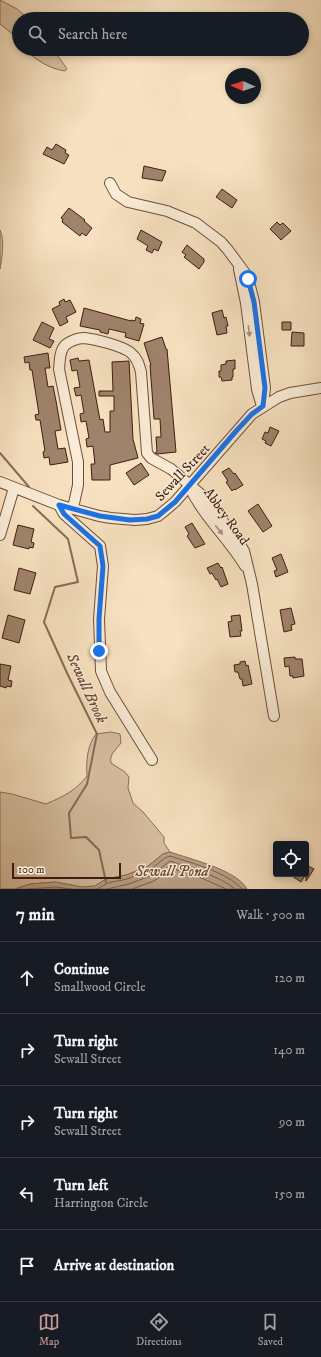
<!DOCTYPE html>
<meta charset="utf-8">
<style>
:root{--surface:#171b24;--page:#242831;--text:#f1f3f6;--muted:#9ea1a6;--line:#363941;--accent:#c59692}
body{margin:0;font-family:"IM FELL DW Pica",serif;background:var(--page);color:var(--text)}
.controls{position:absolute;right:12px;bottom:12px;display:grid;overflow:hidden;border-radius:4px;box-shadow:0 2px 6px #0003}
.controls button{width:36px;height:36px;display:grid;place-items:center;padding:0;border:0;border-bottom:1px solid var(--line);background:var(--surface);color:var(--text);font:20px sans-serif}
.compass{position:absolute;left:225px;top:68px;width:36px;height:36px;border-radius:50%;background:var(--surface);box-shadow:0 2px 6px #0003;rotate:273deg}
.scale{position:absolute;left:12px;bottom:10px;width:109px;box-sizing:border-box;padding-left:4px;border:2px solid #401d0f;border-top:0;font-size:11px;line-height:14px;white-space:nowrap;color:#401d0f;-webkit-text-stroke:3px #faecd6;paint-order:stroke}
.stop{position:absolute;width:12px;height:12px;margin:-9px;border:3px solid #1a73e8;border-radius:50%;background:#fff}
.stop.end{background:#1a73e8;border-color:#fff;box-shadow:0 1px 4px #0008}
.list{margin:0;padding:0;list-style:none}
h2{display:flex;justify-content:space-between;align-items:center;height:52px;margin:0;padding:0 16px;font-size:17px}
h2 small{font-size:13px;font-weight:400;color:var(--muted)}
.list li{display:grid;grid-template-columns:26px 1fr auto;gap:12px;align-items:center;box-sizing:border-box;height:72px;padding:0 16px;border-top:1px solid var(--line)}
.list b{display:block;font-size:15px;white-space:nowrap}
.list p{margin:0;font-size:13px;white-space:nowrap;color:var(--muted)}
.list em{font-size:13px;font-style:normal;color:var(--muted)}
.icon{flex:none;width:22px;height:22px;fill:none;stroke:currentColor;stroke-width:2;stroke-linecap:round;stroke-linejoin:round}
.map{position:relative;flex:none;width:321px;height:889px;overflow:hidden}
.search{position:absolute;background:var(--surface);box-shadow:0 2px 6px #0003;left:12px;right:12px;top:12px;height:44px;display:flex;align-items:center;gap:10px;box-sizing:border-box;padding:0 14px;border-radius:22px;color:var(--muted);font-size:15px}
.sheet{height:412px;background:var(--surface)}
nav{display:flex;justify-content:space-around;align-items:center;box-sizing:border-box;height:56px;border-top:1px solid var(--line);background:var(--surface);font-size:11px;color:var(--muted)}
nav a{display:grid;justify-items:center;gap:2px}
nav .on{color:var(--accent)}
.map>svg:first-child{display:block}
</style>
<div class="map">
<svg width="321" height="889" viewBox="0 0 321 889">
<rect width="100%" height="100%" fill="#f7e1c0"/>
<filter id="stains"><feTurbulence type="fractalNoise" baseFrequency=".005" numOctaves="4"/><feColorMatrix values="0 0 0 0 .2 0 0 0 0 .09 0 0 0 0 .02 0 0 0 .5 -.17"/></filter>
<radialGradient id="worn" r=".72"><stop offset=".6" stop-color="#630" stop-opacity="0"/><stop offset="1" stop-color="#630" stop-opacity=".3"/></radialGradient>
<path fill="#d8c0a2" stroke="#8c6e58" d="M0 0 17 9 29 19H19V40L15 36 0 24Z
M26 49H53L67 69 65 71C51 69 34 60 26 49Z
M0 230C5 242 2 256 0 269Z
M111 732 120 734 121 743C116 750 109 754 111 763L125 772 129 777 128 788 133 803 143 812 164 837V843L170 852 163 854 147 867 126 875 106 879 95 886 82 887 55 882 30 884 15 889H0V792L12 794 46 804C64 796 74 792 87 776 86 761 87 746 96 734Z"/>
<path fill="#b99e84" stroke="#896a55" d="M170 852C190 859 237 870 247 889H15L30 884 55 882 82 887 95 886 106 879 126 875 147 867 163 854Z"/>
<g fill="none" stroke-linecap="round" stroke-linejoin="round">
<path stroke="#7c5e4a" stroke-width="1" d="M28 889 55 887 71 889
M97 889 108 883 127 879 148 871 165 858 170 856C192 863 227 872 242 889
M107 889 129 884 150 876 170 861C190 868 220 876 235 889
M132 889 154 881 171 868 197 876 226 889"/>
<path stroke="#896a55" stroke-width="2" d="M0 453 29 487
M33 506 68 539 78 582 55 587 44 622 67 673 97 734 87 784 69 813 71 838 86 837 99 850 106 882"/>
</g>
<path fill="#9f836b" stroke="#401d0f" d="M56 144 66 150 65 153 69 155 64 164 43 154 47 147 52 150Z
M144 166 166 171 162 181 142 178Z
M222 189 237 200 232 208 216 197Z
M69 208 85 220 84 221 92 228 86 236 82 233 80 236 62 222 63 219 61 218Z
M277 222 280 225 283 223 291 231 281 240 270 229Z
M141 230 162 242 158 251 154 249 152 253 146 250 148 246 137 239Z
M187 245 204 259V262L199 269 184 257 186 255 182 252Z
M64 299 65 302 70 300 76 312 66 317 68 322 60 326 52 309 60 305 59 302Z
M84 308 131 321V320L135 321 136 317 141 319 140 323 144 324 139 341 125 337 126 333 109 329 108 334 100 332V330L80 326Z
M222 310 224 318 226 317 228 326H226L227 333 217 335 212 313Z
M42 322 54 328 49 339 54 341 50 348 33 340Z
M282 322H291V330H282Z
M292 332 304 333V346H291Z
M162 337 166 349H167L176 452 157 454 155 453 157 452 156 437H161L160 419H154L150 365H151L144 343Z
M48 353 50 368H45L48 387 53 386 56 401 61 430 55 431 58 449 65 448 68 462 50 465 49 457 44 458 43 452 45 451 40 420H36L35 415 39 414 32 370H30L29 362 25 363 24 357Z
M78 358 79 361 89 360 100 420 103 419 105 432H110V411H114V396H99V391H113L112 362 129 361 133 439 138 458 110 465V480H92L91 464H95L93 446 87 447 86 439 89 438 86 421 81 422 80 414 84 413 81 395 76 396 74 388 80 387 77 370 72 371 70 360Z
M235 360V369H233V377H232V380L222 381 221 377H219V371H221V365L226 364V361Z
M270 427 279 431 271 446 265 443 266 441 262 439 265 432 268 433Z
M141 463 149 475 134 485 126 473Z
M229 468 234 474 235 473 243 485 235 490 234 489 232 491 226 482 228 481 222 472Z
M258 504 272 526 263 532 248 511Z
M192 523 205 544 195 548 187 536 189 534 185 527Z
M18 525 34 529 31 542 34 543 33 548 29 547V549L13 545Z
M281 554 288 572 276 577 274 571 277 570 272 558Z
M218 563 221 568 222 567 228 584 221 587 217 579 216 580 212 573 210 574 207 568Z
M19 568 36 573 30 594 14 590Z
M291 608 295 624 291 625 292 630 284 632 280 610Z
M8 615 25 620 19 643 2 638Z
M240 615 242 631H240L241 636 230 637 228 622 232 621 231 616Z
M295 657V659H302L304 676 293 678V676H290L289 666 285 667 284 658Z
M245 661 246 666 248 665 252 684 243 686 242 679H240L238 672H235L234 665 240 664V662Z
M0 664 11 666 8 680 12 681 11 687 7 686 6 688 0 686Z
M308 866 314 869 306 881V874L301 882 289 874H306V869Z"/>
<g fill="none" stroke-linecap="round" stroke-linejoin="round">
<g stroke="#6e4e3b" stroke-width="12">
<path id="minor" d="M110 183 116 194 128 202 167 211 196 223 221 242 228 250 245 273 250 286 254 302 265 388 263 406
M239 269 246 303 257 389 261 403
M0 482 59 505 99 516 111 518 135 520 147 519 158 516 163 512 175 502 252 414 279 397 290 393 321 388
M190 488C204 517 229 539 245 566
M59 505 64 514 100 546 103 566 99 619 101 671 110 692 152 760
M73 508 78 485V462L59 369C60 362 59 355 63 348 66 342 78 338 84 338 95 339 123 346 131 353 137 358 139 364 141 372L147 453 151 458 171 469 204 497 238 541 244 551 252 584 274 716
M0 535 14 488"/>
</g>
<use href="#minor" stroke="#faecd6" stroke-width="10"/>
</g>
<defs><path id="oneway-solid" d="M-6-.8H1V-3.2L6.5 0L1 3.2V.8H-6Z"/></defs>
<g fill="#a68f7c">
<use href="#oneway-solid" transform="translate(249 331) rotate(83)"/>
<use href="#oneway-solid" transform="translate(219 530) rotate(51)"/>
</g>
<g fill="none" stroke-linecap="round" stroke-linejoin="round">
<path stroke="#1a73e8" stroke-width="5" d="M99 651V619L103 566 100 546 64 514 59 505 100 516 130 520 147 519 158 516 175 502 237 430 252 414 263 406 265 388 254 302 248 279"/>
</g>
<g text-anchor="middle" stroke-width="3" stroke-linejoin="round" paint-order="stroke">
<g font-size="14" fill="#401d0f" stroke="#faecd6">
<text transform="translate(182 472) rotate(-47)" y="5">Sewall Street</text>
<text transform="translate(227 516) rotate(54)" y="5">Abbey Road</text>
</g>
<g font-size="15" font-style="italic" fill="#6a4a38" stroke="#faecd6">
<text transform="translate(87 688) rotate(65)" y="5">Sewall Brook</text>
<text x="172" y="876">Sewall Pond</text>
</g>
</g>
<rect width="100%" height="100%" filter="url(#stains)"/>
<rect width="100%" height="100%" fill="url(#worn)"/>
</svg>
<div class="controls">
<button><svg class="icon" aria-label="locate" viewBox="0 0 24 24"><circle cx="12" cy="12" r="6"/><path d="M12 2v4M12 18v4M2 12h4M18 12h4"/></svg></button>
</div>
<svg class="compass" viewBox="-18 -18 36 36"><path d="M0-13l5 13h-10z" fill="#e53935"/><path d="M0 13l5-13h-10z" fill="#9ea1a6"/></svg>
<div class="scale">100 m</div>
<div class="stop" style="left:248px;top:279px"></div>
<div class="stop end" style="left:99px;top:651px"></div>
<div class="search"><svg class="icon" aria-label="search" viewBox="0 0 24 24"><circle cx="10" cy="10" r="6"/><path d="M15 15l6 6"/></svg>Search here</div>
</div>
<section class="sheet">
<h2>7 min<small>Walk · 500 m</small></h2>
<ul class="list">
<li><svg class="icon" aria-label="ahead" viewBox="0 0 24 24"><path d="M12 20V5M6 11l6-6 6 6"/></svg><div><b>Continue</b><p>Smallwood Circle</p></div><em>120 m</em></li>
<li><svg class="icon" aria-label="right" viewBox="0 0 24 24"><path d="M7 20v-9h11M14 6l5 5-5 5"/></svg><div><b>Turn right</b><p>Sewall Street</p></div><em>140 m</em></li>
<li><svg class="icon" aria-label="right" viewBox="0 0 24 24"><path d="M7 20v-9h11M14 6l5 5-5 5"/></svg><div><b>Turn right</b><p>Sewall Street</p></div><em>90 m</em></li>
<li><svg class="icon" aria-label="left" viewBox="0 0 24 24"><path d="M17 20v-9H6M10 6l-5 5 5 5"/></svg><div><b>Turn left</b><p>Harrington Circle</p></div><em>150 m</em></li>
<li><svg class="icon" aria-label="arrive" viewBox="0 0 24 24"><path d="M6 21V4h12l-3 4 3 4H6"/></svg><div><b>Arrive at destination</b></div></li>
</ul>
</section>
<nav>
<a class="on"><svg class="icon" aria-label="map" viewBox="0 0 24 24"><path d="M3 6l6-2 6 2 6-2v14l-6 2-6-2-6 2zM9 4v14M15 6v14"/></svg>Map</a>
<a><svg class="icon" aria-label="directions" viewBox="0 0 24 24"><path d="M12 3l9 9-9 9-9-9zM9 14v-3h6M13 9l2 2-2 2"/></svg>Directions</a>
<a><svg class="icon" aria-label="saved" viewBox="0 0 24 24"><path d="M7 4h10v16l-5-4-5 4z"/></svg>Saved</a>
</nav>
